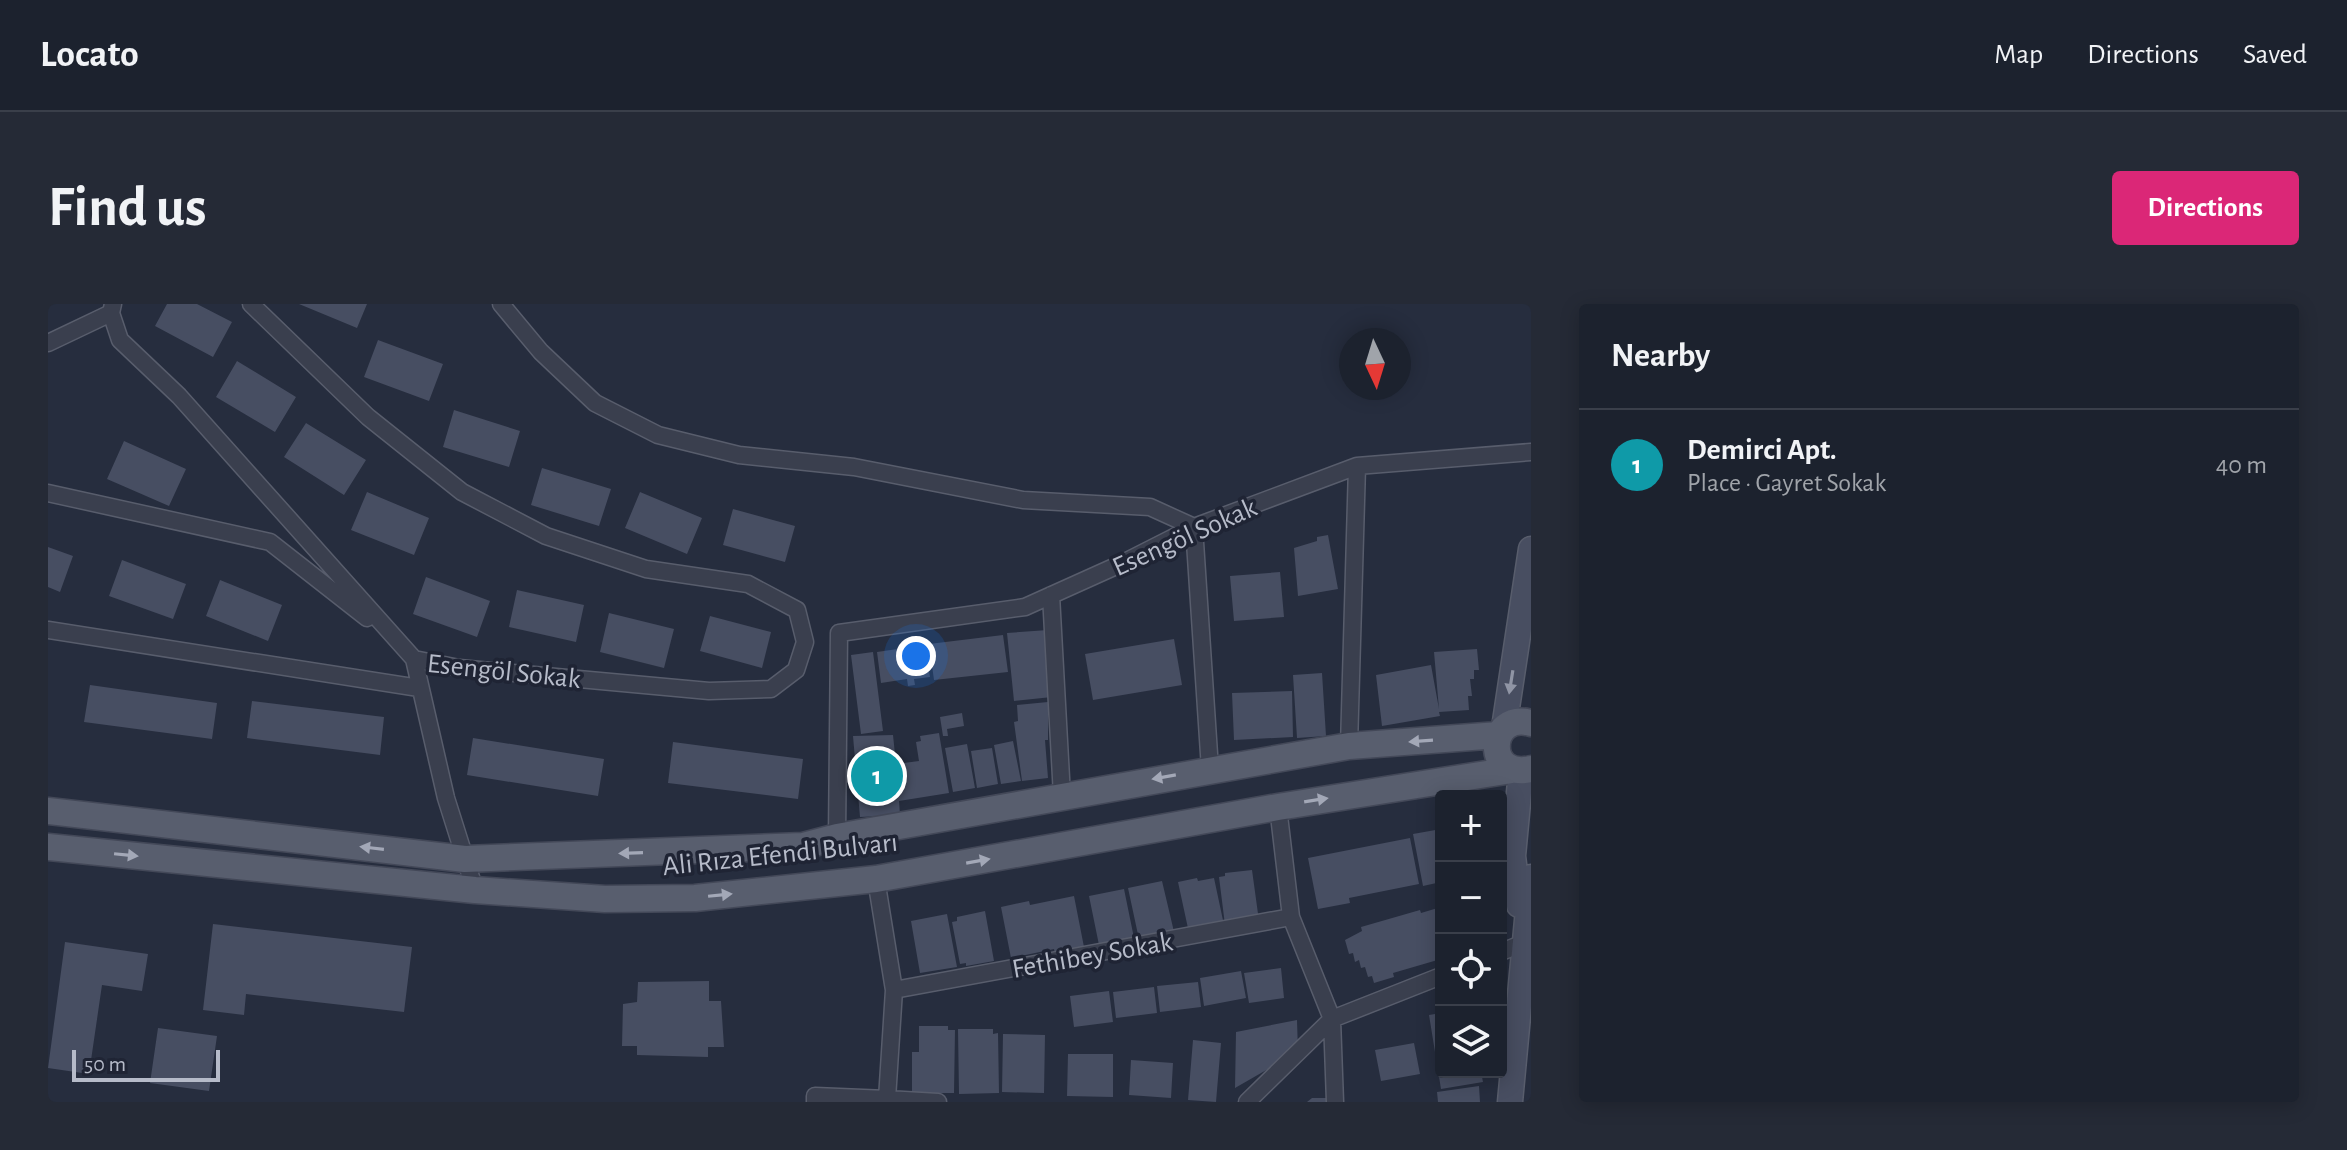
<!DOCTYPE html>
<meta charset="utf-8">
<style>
:root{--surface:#1c222e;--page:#252a36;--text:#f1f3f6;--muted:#a0a4aa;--line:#3a3f4a;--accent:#db2777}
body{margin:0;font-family:"Alegreya Sans",sans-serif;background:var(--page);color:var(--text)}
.controls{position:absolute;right:24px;bottom:24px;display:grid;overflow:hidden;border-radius:8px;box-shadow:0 4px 20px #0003}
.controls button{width:72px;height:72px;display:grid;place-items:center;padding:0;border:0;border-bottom:2px solid var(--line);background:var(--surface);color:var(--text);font:40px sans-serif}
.compass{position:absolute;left:1291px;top:24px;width:72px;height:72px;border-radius:50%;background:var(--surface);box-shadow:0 4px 20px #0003;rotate:176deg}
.scale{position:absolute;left:24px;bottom:20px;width:148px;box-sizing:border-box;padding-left:8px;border:4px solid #b6bbc9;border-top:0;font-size:22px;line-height:28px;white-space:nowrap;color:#b6bbc9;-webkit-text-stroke:6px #1f2434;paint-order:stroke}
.you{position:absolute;left:868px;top:352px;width:28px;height:28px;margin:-20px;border:6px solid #fff;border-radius:50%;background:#1a73e8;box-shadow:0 0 0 12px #1a73e833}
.badge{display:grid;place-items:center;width:52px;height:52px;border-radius:50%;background:var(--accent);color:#fff;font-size:26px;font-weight:700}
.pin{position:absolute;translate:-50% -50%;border:4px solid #fff;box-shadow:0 2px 8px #0006}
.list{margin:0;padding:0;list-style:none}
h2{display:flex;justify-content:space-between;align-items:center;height:104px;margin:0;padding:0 32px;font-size:34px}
h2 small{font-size:26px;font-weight:400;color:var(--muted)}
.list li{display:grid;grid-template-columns:52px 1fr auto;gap:24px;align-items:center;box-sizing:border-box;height:112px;padding:0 32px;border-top:2px solid var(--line)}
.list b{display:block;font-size:30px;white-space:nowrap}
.list p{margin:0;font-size:26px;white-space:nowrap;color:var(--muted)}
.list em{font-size:26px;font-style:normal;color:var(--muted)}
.icon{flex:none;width:44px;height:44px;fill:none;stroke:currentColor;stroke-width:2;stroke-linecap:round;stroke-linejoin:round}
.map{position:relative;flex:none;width:1483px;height:798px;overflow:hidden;border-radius:8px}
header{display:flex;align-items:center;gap:48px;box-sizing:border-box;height:112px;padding:0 40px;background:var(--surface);border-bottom:2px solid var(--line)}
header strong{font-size:38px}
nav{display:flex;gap:44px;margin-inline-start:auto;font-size:28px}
.intro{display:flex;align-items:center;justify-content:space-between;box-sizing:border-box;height:192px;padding:0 48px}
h1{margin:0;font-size:56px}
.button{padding:20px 36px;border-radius:8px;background:var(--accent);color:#fff;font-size:28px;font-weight:700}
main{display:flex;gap:48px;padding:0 48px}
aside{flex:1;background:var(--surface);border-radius:8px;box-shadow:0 4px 20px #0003}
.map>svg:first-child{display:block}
</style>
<header>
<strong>Locato</strong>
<nav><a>Map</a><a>Directions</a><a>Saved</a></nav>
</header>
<div class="intro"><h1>Find us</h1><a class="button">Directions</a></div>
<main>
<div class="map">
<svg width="1483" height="798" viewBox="0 0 1483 798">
<rect width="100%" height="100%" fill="#262d3e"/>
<path fill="#474e62" d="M119 0H149L184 18 165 53 107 22Z
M251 0H319L309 24Z
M330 36 395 60 381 97 316 73Z
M189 57 248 93 227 128 168 93Z
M406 106 472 127 461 163 395 143Z
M258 119 318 156 296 191 236 153Z
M76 137 138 165 121 202 59 175Z
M494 164 563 185 551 222 483 201Z
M319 188 381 214 366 251 303 226Z
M592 188 654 214 639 250 577 224Z
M685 205 747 222 737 258 675 241Z
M1280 231 1290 285 1250 292 1246 244 1269 237V233Z
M0 243 25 252 12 288 0 283Z
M74 256 138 280 125 315 61 292Z
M1232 268 1236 313 1186 317 1182 272Z
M378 273 442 297 429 333 365 310Z
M172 276 234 301 220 337 158 312Z
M469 286 536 301 528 338 461 323Z
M561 309 626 325 616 364 552 348Z
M662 312 723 328 714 364 652 347Z
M1000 326 1004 393 966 397 959 329Z
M955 331 960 368 886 376 881 340Z
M1126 335 1134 381 1045 396 1037 350Z
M877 341 882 373 866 375 867 381 860 382 859 375 833 379 829 348Z
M1429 345 1431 366H1426V375H1422L1424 392H1420L1421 406 1391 408 1392 412 1334 422 1328 371 1383 361 1391 405 1386 348Z
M825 348 835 427 813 430 803 351Z
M1274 369 1278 432 1249 434 1245 371Z
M42 381 169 399 164 435 36 418Z
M1244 387 1245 433 1186 436 1184 389Z
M204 397 336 413 332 451 199 434Z
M1000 398V436H997L1000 474 974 477 966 418 970 417 969 401Z
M914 409 916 422 899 425 900 432H895L892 413Z
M891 429 901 489 851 497 852 511 812 513 805 432 845 431 848 460 871 457 868 438 873 437 872 432Z
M425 434 556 455 550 492 419 471Z
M965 437 973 477 953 480 946 441Z
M625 438 755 455 750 495 620 479Z
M919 440 927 484 905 488 897 444Z
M944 444 950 480 929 484 923 447Z
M1393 525V578L1375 582 1365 530Z
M1362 534 1371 580 1301 594 1302 599 1270 605 1260 554Z
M1204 566 1211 617 1177 621 1171 573 1177 572V569Z
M1149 574 1150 577 1166 574 1176 621 1141 629 1130 578Z
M1114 577 1127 632 1092 640 1080 584Z
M1076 585 1086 634 1051 641 1041 592Z
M1026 592 1036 643 1007 650 1006 645 963 654 953 603 981 597 982 601Z
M1393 603V655L1345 669 1346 673 1326 679 1324 672 1320 673 1317 663 1313 664 1311 656 1307 658 1305 649 1301 650 1297 636 1314 627 1313 623 1372 606 1373 609Z
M937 607 946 657 918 662V659L912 660 904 618 909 617V613Z
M899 610 909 663 872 669 863 617Z
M165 620 364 643 356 708 198 690 196 711 155 706Z
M17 638 100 650 94 687 54 681 41 770 0 764Z
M1233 664 1236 694 1201 699 1196 669Z
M1193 667 1198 694 1156 702 1152 674Z
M661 677V697H673L676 743H660V753L589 751V742H574L575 700 589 698 590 678Z
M1150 678 1153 703 1112 708 1109 682Z
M1106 683 1109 709 1068 714 1065 688Z
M1061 687 1065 718 1026 723 1022 692Z
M1393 709V768H1433L1435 778 1393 785 1381 711Z
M1249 716 1250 748 1187 784 1188 728Z
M871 722H900V726H907L906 789H864V748H871Z
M110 724 169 732 161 787 102 779Z
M910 725H945V730L950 729 951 789 911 790Z
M955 730 997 731 996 789 954 788Z
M1145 736 1173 739 1168 798 1140 796Z
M1366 739 1372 770 1333 777 1327 746Z
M1020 750H1065V793L1019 792Z
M1083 756 1125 759 1123 794 1081 791Z
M1431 782 1432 798H1390L1389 788Z
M1264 794H1280V798H1259Z"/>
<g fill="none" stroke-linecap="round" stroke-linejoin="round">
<g stroke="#585d6c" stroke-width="19">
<path id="minor" d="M65 0 63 9 72 36 131 92 366 355
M203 0 320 113 414 188 498 232 598 265 700 280 749 306 757 338 748 366 723 385 661 387 411 364 366 355 398 494 427 586
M453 0 493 48 547 99 610 131 691 151 806 163 975 196 1102 203 1146 223 1162 465
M0 39 63 9
M0 189 222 238 319 314
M1003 291 1014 492
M0 326 371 384
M1301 442 1309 162
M1230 503 1243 613 1284 715 1287 798
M789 533 791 329 977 303 1077 258 1146 223 1309 162 1483 148
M828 575 846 686 839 795 890 798
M1453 648 1476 639H1483
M846 686 1243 613
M767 798V792L839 795
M1199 798 1284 715 1393 672"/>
</g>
<g stroke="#585d6c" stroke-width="27">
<path id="secondary" d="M1456 424 1483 245
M1471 601 1465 552 1473 467
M1462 798 1483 573"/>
</g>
<g stroke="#434858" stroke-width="29">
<path id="primary" d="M1483 419C1439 407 1436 476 1483 465
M0 507 417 555 755 542 789 533 1301 442 1451 431
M0 543 427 586 557 595 647 594 828 575 1230 503 1464 466"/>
</g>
<use href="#minor" stroke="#3a3f4e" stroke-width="16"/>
<use href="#secondary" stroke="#484e61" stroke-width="24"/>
<use href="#primary" stroke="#585e6e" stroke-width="26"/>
</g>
<defs><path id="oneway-solid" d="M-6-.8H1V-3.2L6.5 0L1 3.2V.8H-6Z" transform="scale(2)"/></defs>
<use fill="#9095a5" href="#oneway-solid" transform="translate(1463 378) rotate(99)"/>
<g fill="#a3a8b7">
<use href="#oneway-solid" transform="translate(1373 437) rotate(176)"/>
<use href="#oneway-solid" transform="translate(1116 473) rotate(170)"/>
<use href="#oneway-solid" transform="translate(1268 496) rotate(-9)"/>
<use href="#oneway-solid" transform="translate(324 544) rotate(-173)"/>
<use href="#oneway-solid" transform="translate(583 549) rotate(178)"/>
<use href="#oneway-solid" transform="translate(78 551) rotate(6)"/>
<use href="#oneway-solid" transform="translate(930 557) rotate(-10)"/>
<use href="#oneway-solid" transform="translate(672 591) rotate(-6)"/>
</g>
<g text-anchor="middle" stroke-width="7" stroke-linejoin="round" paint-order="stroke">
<g font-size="28" fill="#b6bbc9" stroke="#1f2434">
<text transform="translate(1136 232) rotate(-24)" y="10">Esengöl Sokak</text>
<text transform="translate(456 366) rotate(6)" y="10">Esengöl Sokak</text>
<text transform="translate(732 549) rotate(-6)" y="10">Ali Rıza Efendi Bulvarı</text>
<text transform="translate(1044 650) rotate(-10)" y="10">Fethibey Sokak</text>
</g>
</g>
</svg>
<div class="controls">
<button>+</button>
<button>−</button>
<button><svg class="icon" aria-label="locate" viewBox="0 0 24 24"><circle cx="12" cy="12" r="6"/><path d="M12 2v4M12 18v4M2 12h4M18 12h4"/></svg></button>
<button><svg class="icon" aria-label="layers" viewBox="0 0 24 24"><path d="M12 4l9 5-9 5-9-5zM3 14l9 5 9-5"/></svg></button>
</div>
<svg class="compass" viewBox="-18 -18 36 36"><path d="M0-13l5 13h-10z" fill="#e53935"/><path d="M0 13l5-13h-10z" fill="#a0a4aa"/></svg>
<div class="scale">50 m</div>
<div class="you"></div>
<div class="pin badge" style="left:829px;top:472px;background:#0f9aa8">1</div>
</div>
<aside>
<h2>Nearby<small></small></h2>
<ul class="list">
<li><span class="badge" style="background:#0f9aa8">1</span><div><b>Demirci Apt.</b><p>Place · Gayret Sokak</p></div><em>40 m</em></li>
</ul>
</aside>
</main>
